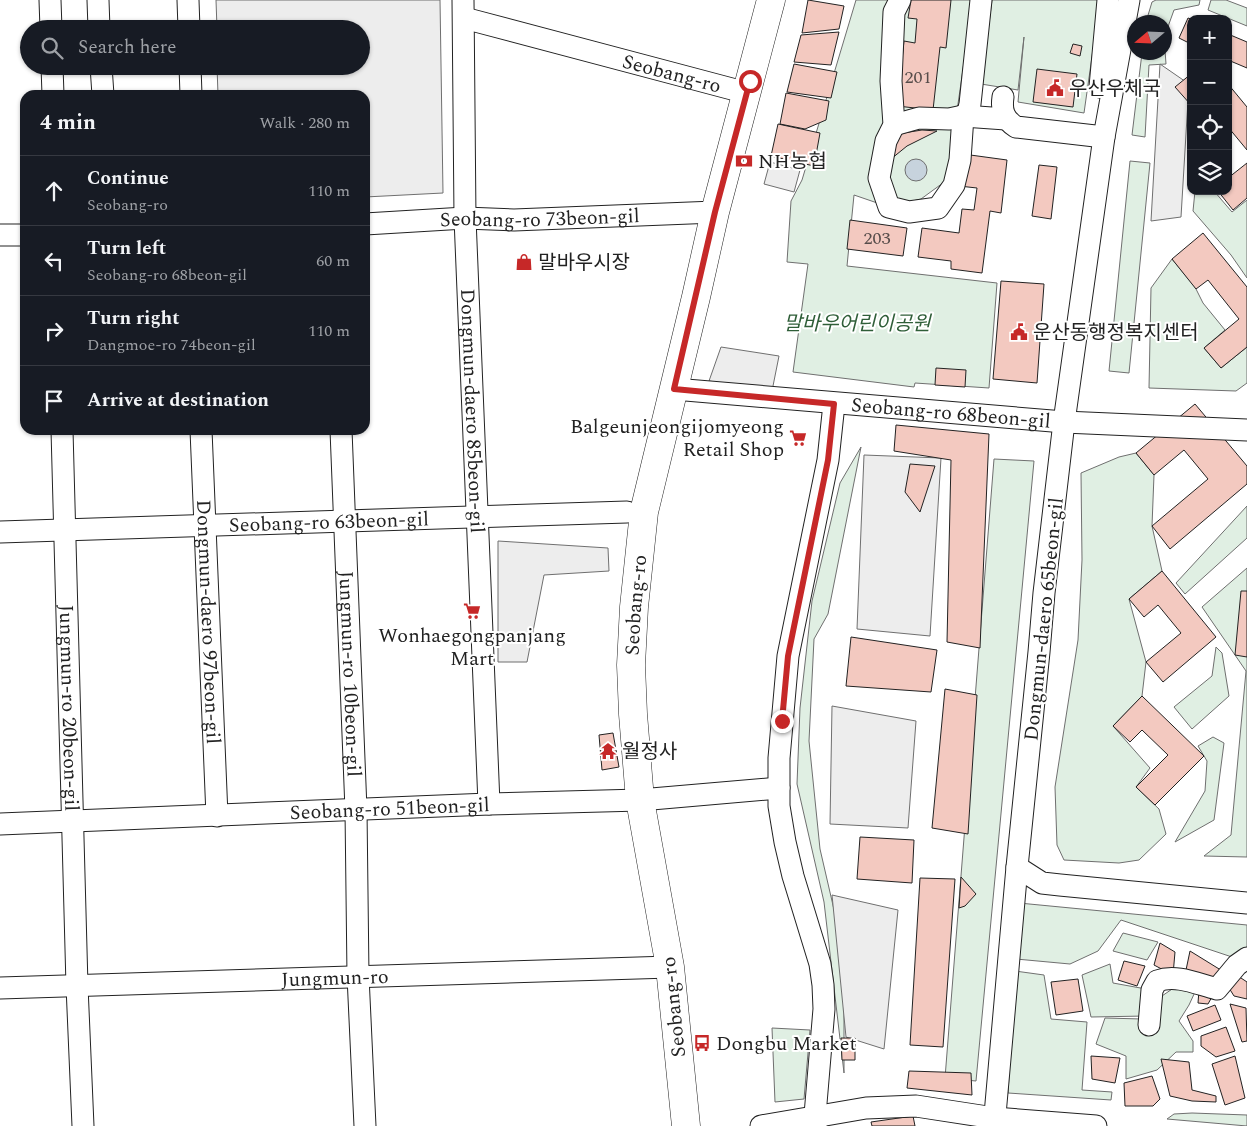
<!DOCTYPE html>
<meta charset="utf-8">
<style>
:root{--surface:#171b24;--page:#242831;--text:#f1f3f6;--muted:#9ea1a6;--line:#363941}
body{margin:0;font-family:Spectral,"Noto Sans KR",serif;background:var(--page);color:var(--text)}
.controls{position:absolute;right:15px;top:15px;display:grid;overflow:hidden;border-radius:10px;box-shadow:0 1px 4px #0004}
.controls button{width:45px;height:45px;display:grid;place-items:center;padding:0;border:0;border-bottom:1px solid var(--line);background:var(--surface);color:var(--text);font:25px sans-serif}
.compass{position:absolute;left:1127px;top:15px;width:45px;height:45px;border-radius:50%;background:var(--surface);box-shadow:0 1px 4px #0004;rotate:251deg}
.stop{position:absolute;width:15px;height:15px;margin:-11px;border:4px solid #c62828;border-radius:50%;background:#fff}
.stop.end{background:#c62828;border-color:#fff;box-shadow:0 1px 5px #0008}
.list{margin:0;padding:0;list-style:none}
h2{display:flex;justify-content:space-between;align-items:center;height:65px;margin:0;padding:0 20px;font-size:21px}
h2 small{font-size:16px;font-weight:400;color:var(--muted)}
.list li{display:grid;grid-template-columns:32px 1fr auto;gap:15px;align-items:center;box-sizing:border-box;height:70px;padding:0 20px;border-top:1px solid var(--line)}
.list b{display:block;font-size:19px;white-space:nowrap}
.list p{margin:0;font-size:16px;white-space:nowrap;color:var(--muted)}
.list em{font-size:16px;font-style:normal;color:var(--muted)}
.icon{flex:none;width:28px;height:28px;fill:none;stroke:currentColor;stroke-width:2;stroke-linecap:round;stroke-linejoin:round}
.map{position:relative;flex:none;width:1247px;height:1126px;overflow:hidden}
.search{position:absolute;background:var(--surface);box-shadow:0 1px 4px #0004;left:20px;top:20px;width:350px;height:55px;display:flex;align-items:center;gap:12px;box-sizing:border-box;padding:0 18px;border-radius:28px;color:var(--muted);font-size:19px}
.panel{position:absolute;background:var(--surface);box-shadow:0 1px 4px #0004;left:20px;top:90px;width:350px;height:345px;border-radius:15px}
.map>svg:first-child{display:block}
</style>
<div class="map">
<svg width="1247" height="1126" viewBox="0 0 1247 1126">
<rect width="100%" height="100%" fill="#fff"/>
<path fill="#e0efe3" stroke="#6f6f6f" d="M856 0H973L947 180 921 199 889 207 854 195 847 266 997 283 989 388 915 383 914 387 793 372 808 264 787 262 791 201 802 180Z
M992 0H1100L1084 113 1018 102 1024 37 1018 90 981 84Z
M1156 0H1200L1199 5 1174 10 1165 35 1164 22H1146L1152 2Z
M1211 0H1226L1247 8V26L1208 10Z
M1165 50 1166 64 1149 65 1145 137 1132 135 1142 53 1164 52Z
M1130 161 1150 163 1129 373 1109 371Z
M1195 191H1214L1232 212 1247 200V278L1231 255 1193 211Z
M1172 259 1195 287 1203 303 1225 330 1204 348 1221 368 1247 347V383L1236 391 1149 388 1151 288Z
M861 447 828 614 814 639 809 741 820 849 844 953V1073L824 902 797 784 800 708 812 601 840 483Z
M1136 453 1154 475 1152 526 1162 571 1129 599 1146 662 1142 696 1113 726 1150 768 1136 787 1159 809 1166 834 1139 860 1119 863 1064 860 1057 845 1055 787 1078 640 1082 560 1081 473 1119 457Z
M994 459 1034 461 976 1081 945 1078Z
M1247 506V538L1185 594 1176 583Z
M1247 568V857L1204 856 1231 835 1246 671 1202 607Z
M1216 647 1222 653 1229 696 1192 729 1174 707 1212 676Z
M1213 737 1224 743 1214 820 1175 842 1205 791 1207 761 1198 746Z
M1019 903 1247 925V951L1235 958 1121 920 1098 951 1070 964 1016 959Z
M1123 933 1158 942 1147 960 1113 951Z
M1110 964 1113 983 1146 989V1016L1091 1017 1082 975Z
M1015 971 1044 975 1051 1019 1087 1022 1082 1090 1112 1092 1111 1100 1008 1093Z
M1178 985 1195 992 1189 1005 1179 1021 1193 1041V1052H1176L1157 1070 1126 1079V1056L1096 1044 1105 1018 1142 1019 1159 998Z
M772 1028 810 1030 804 1099 775 1102Z
M1192 1113 1247 1115V1126L1167 1119 1174 1114Z"/>
<path fill="#ededed" stroke="#6f6f6f" d="M216 0H440L443 193 365 197V95H218L217 66H361V29H217Z
M1160 64 1189 84 1181 217 1151 221Z
M770 162 800 170 794 192 764 184Z
M721 347 779 356 772 391 709 381Z
M864 455 941 458 930 636 857 629Z
M498 541 608 548 609 571 544 575 527 662H498Z
M832 706 916 721 908 828 830 824Z
M832 895 898 910 884 1049 846 1037Z"/>
<path fill="#c7d3dd" stroke="#6f6f6f" d="M905 170a11 11 0 1 1 22 0a11 11 0 1 1-22 0Z"/>
<path fill="#f3c9c0" stroke="#222" d="M808 0 844 6 839 29 802 33Z
M911 0H951L946 48 940 47 933 110 897 106 904 41 915 43 917 19 908 18Z
M1188 18 1191 19V44L1179 38Z
M839 32 831 65 794 62 801 35Z
M1228 34 1247 42V68L1228 60Z
M1073 44 1082 46 1080 56 1070 53Z
M794 64 837 72 831 98 787 92Z
M1037 69 1077 74 1073 107 1033 102Z
M1191 74V105L1175 87Z
M1228 84 1247 107V150L1228 127Z
M786 93 829 101 826 120 805 129 780 124Z
M778 124 820 133 814 166 771 156Z
M922 130 937 131 907 146 891 159 897 134Z
M963 154 1007 160 1001 213 990 211 982 273 951 269V261L918 257 922 228 959 233 962 209 974 210 977 188 959 186Z
M1247 163V198L1233 210 1218 191H1228V178Z
M1039 165 1057 167 1051 219 1032 216Z
M850 220 907 228 903 256 847 249Z
M1203 233 1247 287V347L1221 368 1204 348 1239 319 1208 280 1196 289 1172 259Z
M1001 281 1044 284 1037 383 993 379Z
M936 368 966 370 965 387 935 385Z
M1195 404 1247 466V484L1170 549 1152 526 1208 479 1184 450 1154 475 1136 453Z
M896 425 989 434 980 648 947 642 951 460 894 451Z
M910 464 935 466 920 512 905 492Z
M1162 571 1216 637 1163 682 1146 662 1181 633 1158 605 1144 617 1129 599Z
M1241 591H1247V657L1235 655Z
M851 637 937 650 931 692 846 686Z
M945 689 977 695 968 834 932 828Z
M1142 696 1204 756 1155 805 1136 787 1168 755 1142 730 1130 742 1113 726Z
M613 733 619 767 602 770 599 735Z
M860 837 914 840 912 883 857 879Z
M961 877 976 894 965 906 959 908Z
M920 878 955 879 943 1047 910 1045Z
M1160 943 1175 952 1173 975 1154 965Z
M1190 951 1224 972 1214 984 1186 970Z
M1124 961 1145 966 1137 986 1118 980Z
M1238 976 1247 982V999L1234 996 1229 988Z
M1078 979 1083 1011 1056 1015 1051 982Z
M1199 990 1213 995 1208 1004 1198 1003Z
M1230 1004 1246 1008 1247 1041 1242 1042Z
M1215 1005 1221 1020 1193 1031 1187 1016Z
M1226 1027 1235 1051 1216 1057 1201 1046V1036Z
M841 1038H855V1060H842Z
M1091 1056 1120 1058 1115 1083 1092 1079Z
M1235 1056 1245 1098 1225 1105 1212 1064Z
M1161 1059 1189 1062 1192 1090 1216 1096V1102L1192 1101 1170 1096Z
M909 1071 971 1073 972 1095 907 1088Z
M1152 1076 1160 1099 1153 1106H1125L1124 1083Z
M913 1116 915 1126H872L871 1122Z"/>
<g fill="none" stroke-linecap="round" stroke-linejoin="round">
<g stroke="#222" stroke-width="23">
<g id="minor">
<path d="M50 0 51 29"/>
<path d="M98 0 99 29"/>
<path d="M188 0 189 29"/>
<path id="s1" d="M463 0 465 218 489 804"/>
<path d="M900 0 894 12 891 81 894 125 886 141 879 178 889 207 909 212 938 208 954 185 960 160 963 116 968 112 970 104 981 0"/>
<path d="M1129 0 1104 137 1064 422 1044 593 1039 652 1017 867 1042 883 1060 885 1247 903"/>
<path id="s2" d="M464 18 747 93"/>
<path d="M52 66 53 95"/>
<path d="M101 66 103 95"/>
<path d="M190 66 191 95"/>
<path d="M1100 87 1108 0"/>
<path d="M1003 97C1001 111 1004 119 1016 127L1104 137"/>
<path d="M894 125 919 118 949 119 963 116 1006 119"/>
<path id="s3" d="M365 224 465 218 514 220 715 212"/>
<path d="M0 235H25"/>
<path id="s4" d="M674 389 1064 422 1247 430"/>
<path id="s5" d="M62 430 77 986 83 1126"/>
<path id="s6" d="M201 430 217 816"/>
<path id="s7" d="M341 430 356 810 358 976 365 1126"/>
<path id="s8" d="M0 532 627 512"/>
<path id="s9" d="M0 824 489 804 640 800 779 788"/>
<path id="s10" d="M0 988 670 967"/>
<path d="M1149 1025 1152 990 1157 981C1177 974 1197 984 1217 989L1237 965 1247 958"/>
<path d="M761 1126 866 1108 916 1106 994 1118 1096 1126"/>
<path d="M816 1126 815 1115 824 1009 823 985 820 964 793 876 785 842 779 806V758L788 656 828 460 834 404"/>
<path d="M994 1126 1017 867"/>
</g>
</g>
<g stroke="#222" stroke-width="29">
<g id="major">
<path id="s11" d="M686 1126 670 967 640 800 633 714 631 665 634 607 644 512 696 297 715 212 771 0"/>
</g>
</g>
<use href="#minor" stroke="#fff" stroke-width="21"/>
<use href="#major" stroke="#fff" stroke-width="28"/>
</g>
<g fill="none" stroke-linecap="round" stroke-linejoin="round">
<path stroke="#c62828" stroke-width="6" d="M750 81 715 212 674 389 834 404 828 460 788 656 782 721"/>
</g>
<defs>
<g id="civic-bare" transform="scale(1.35)"><path d="M-.6-6.5H3V-4.5H.6V-3L4-1V1h2V6H-6V1h2V-1L-.6-3ZM-1.2 2.5V6h2.4V2.5Z" fill="#c62828" stroke="#fff" stroke-width="2.5" paint-order="stroke"/></g>
<g id="bank-bare" transform="scale(1.35)"><path d="M-6-4H6V4H-6ZM0-2.3a2.3 2.3 0 1 0 0 4.6a2.3 2.3 0 1 0 0-4.6Z" fill="#c62828" stroke="#fff" stroke-width="2.5" paint-order="stroke"/></g>
<g id="shop-bare" transform="scale(1.35)"><path d="M-5-2.5h2.3a2.7 3.5 0 0 1 5.4 0H5L5.5 6h-11ZM-1.5-2.5h3a1.5 2.3 0 0 0-3 0Z" fill="#c62828" stroke="#fff" stroke-width="2.5" paint-order="stroke"/></g>
<g id="supermarket-bare" transform="scale(1.35)"><path d="M-6-5.5h2.5l.6 2H6L4.5 2H-2.5L-4.4-4H-6ZM-1.5 3.2a1.3 1.3 0 1 0 .1 0ZM3 3.2a1.3 1.3 0 1 0 .1 0Z" fill="#c62828" stroke="#fff" stroke-width="2.5" paint-order="stroke"/></g>
<g id="temple-bare" transform="scale(1.35)"><path d="M0-6L5-2H3V0L6.5 2.5H4V6H1.5V3h-3V6H-4V2.5H-6.5L-3 0V-2H-5Z" fill="#c62828" stroke="#fff" stroke-width="2.5" paint-order="stroke"/></g>
<g id="bus-bare" transform="scale(1.35)"><path d="M-5-6H5V4H4V6H2V4H-2V6H-4V4H-5ZM-3.5-4V0h7V-4ZM-3.5 1.2v1.5H-2V1.2ZM2 1.2v1.5H3.5V1.2Z" fill="#c62828" stroke="#fff" stroke-width="2.5" paint-order="stroke"/></g>
</defs>
<g fill-rule="evenodd">
<use href="#civic-bare" x="1055" y="88"/>
<use href="#bank-bare" x="744" y="161"/>
<use href="#shop-bare" x="524" y="262"/>
<use href="#civic-bare" x="1019" y="332"/>
<use href="#supermarket-bare" x="798" y="438"/>
<use href="#supermarket-bare" x="472" y="611"/>
<use href="#temple-bare" x="608" y="751"/>
<use href="#bus-bare" x="702" y="1043"/>
</g>
<g text-anchor="middle" stroke-width="4" stroke-linejoin="round" paint-order="stroke">
<g font-size="18" fill="#564c4a">
<text x="918" y="83">201</text>
<text x="877" y="244">203</text>
</g>
<g font-size="20" fill="#222" stroke="#fff">
<text dy="7" stroke="none"><textPath href="#s2" startOffset="215">Seobang-ro</textPath></text>
<text dy="7" stroke="none"><textPath href="#s3" startOffset="175">Seobang-ro 73beon-gil</textPath></text>
<text dy="7" stroke="none"><textPath href="#s1" startOffset="411">Dongmun-daero 85beon-gil</textPath></text>
<text dy="7" stroke="none"><textPath href="#s4" startOffset="278">Seobang-ro 68beon-gil</textPath></text>
<text dy="7" stroke="none"><textPath href="#s8" startOffset="329">Seobang-ro 63beon-gil</textPath></text>
<text dy="7" stroke="none"><textPath href="#s11" startOffset="525">Seobang-ro</textPath></text>
<text transform="translate(1043 619) rotate(-84)" y="7">Dongmun-daero 65beon-gil</text>
<text dy="7" stroke="none"><textPath href="#s6" startOffset="192">Dongmun-daero 97beon-gil</textPath></text>
<text dy="7" stroke="none"><textPath href="#s7" startOffset="244">Jungmun-ro 10beon-gil</textPath></text>
<text dy="7" stroke="none"><textPath href="#s5" startOffset="278">Jungmun-ro 20beon-gil</textPath></text>
<text dy="7" stroke="none"><textPath href="#s9" startOffset="390">Seobang-ro 51beon-gil</textPath></text>
<text dy="7" stroke="none"><textPath href="#s10" startOffset="335">Jungmun-ro</textPath></text>
<text transform="translate(673 1007) rotate(-96)" y="7">Seobang-ro</text>
</g>
<g font-size="20" fill="#222" stroke="#fff" text-anchor="start">
<text x="1069" y="95">우산우체국</text>
<text x="758" y="168">NH농협</text>
<text x="538" y="269">말바우시장</text>
<text x="1033" y="339">운산동행정복지센터</text>
<text x="784" y="433" text-anchor="end">Balgeunjeongijomyeong<tspan x="784" dy="23">Retail Shop</tspan></text>
<text x="472" y="642" text-anchor="middle">Wonhaegongpanjang<tspan x="472" dy="23">Mart</tspan></text>
<text x="622" y="758">월정사</text>
<text x="716" y="1050">Dongbu Market</text>
</g>
<g font-size="20" font-style="italic" fill="#2f5e38" stroke="#fff">
<text x="857" y="330">말바우어린이공원</text>
</g>
</g>
</svg>
<div class="controls">
<button>+</button>
<button>−</button>
<button><svg class="icon" aria-label="locate" viewBox="0 0 24 24"><circle cx="12" cy="12" r="6"/><path d="M12 2v4M12 18v4M2 12h4M18 12h4"/></svg></button>
<button><svg class="icon" aria-label="layers" viewBox="0 0 24 24"><path d="M12 4l9 5-9 5-9-5zM3 14l9 5 9-5"/></svg></button>
</div>
<svg class="compass" viewBox="-18 -18 36 36"><path d="M0-13l5 13h-10z" fill="#e53935"/><path d="M0 13l5-13h-10z" fill="#9ea1a6"/></svg>
<div class="stop" style="left:750px;top:81px"></div>
<div class="stop end" style="left:782px;top:721px"></div>
<div class="search"><svg class="icon" aria-label="search" viewBox="0 0 24 24"><circle cx="10" cy="10" r="6"/><path d="M15 15l6 6"/></svg>Search here</div>
<section class="panel">
<h2>4 min<small>Walk · 280 m</small></h2>
<ul class="list">
<li><svg class="icon" aria-label="ahead" viewBox="0 0 24 24"><path d="M12 20V5M6 11l6-6 6 6"/></svg><div><b>Continue</b><p>Seobang-ro</p></div><em>110 m</em></li>
<li><svg class="icon" aria-label="left" viewBox="0 0 24 24"><path d="M17 20v-9H6M10 6l-5 5 5 5"/></svg><div><b>Turn left</b><p>Seobang-ro 68beon-gil</p></div><em>60 m</em></li>
<li><svg class="icon" aria-label="right" viewBox="0 0 24 24"><path d="M7 20v-9h11M14 6l5 5-5 5"/></svg><div><b>Turn right</b><p>Dangmoe-ro 74beon-gil</p></div><em>110 m</em></li>
<li><svg class="icon" aria-label="arrive" viewBox="0 0 24 24"><path d="M6 21V4h12l-3 4 3 4H6"/></svg><div><b>Arrive at destination</b></div></li>
</ul>
</section>
</div>
